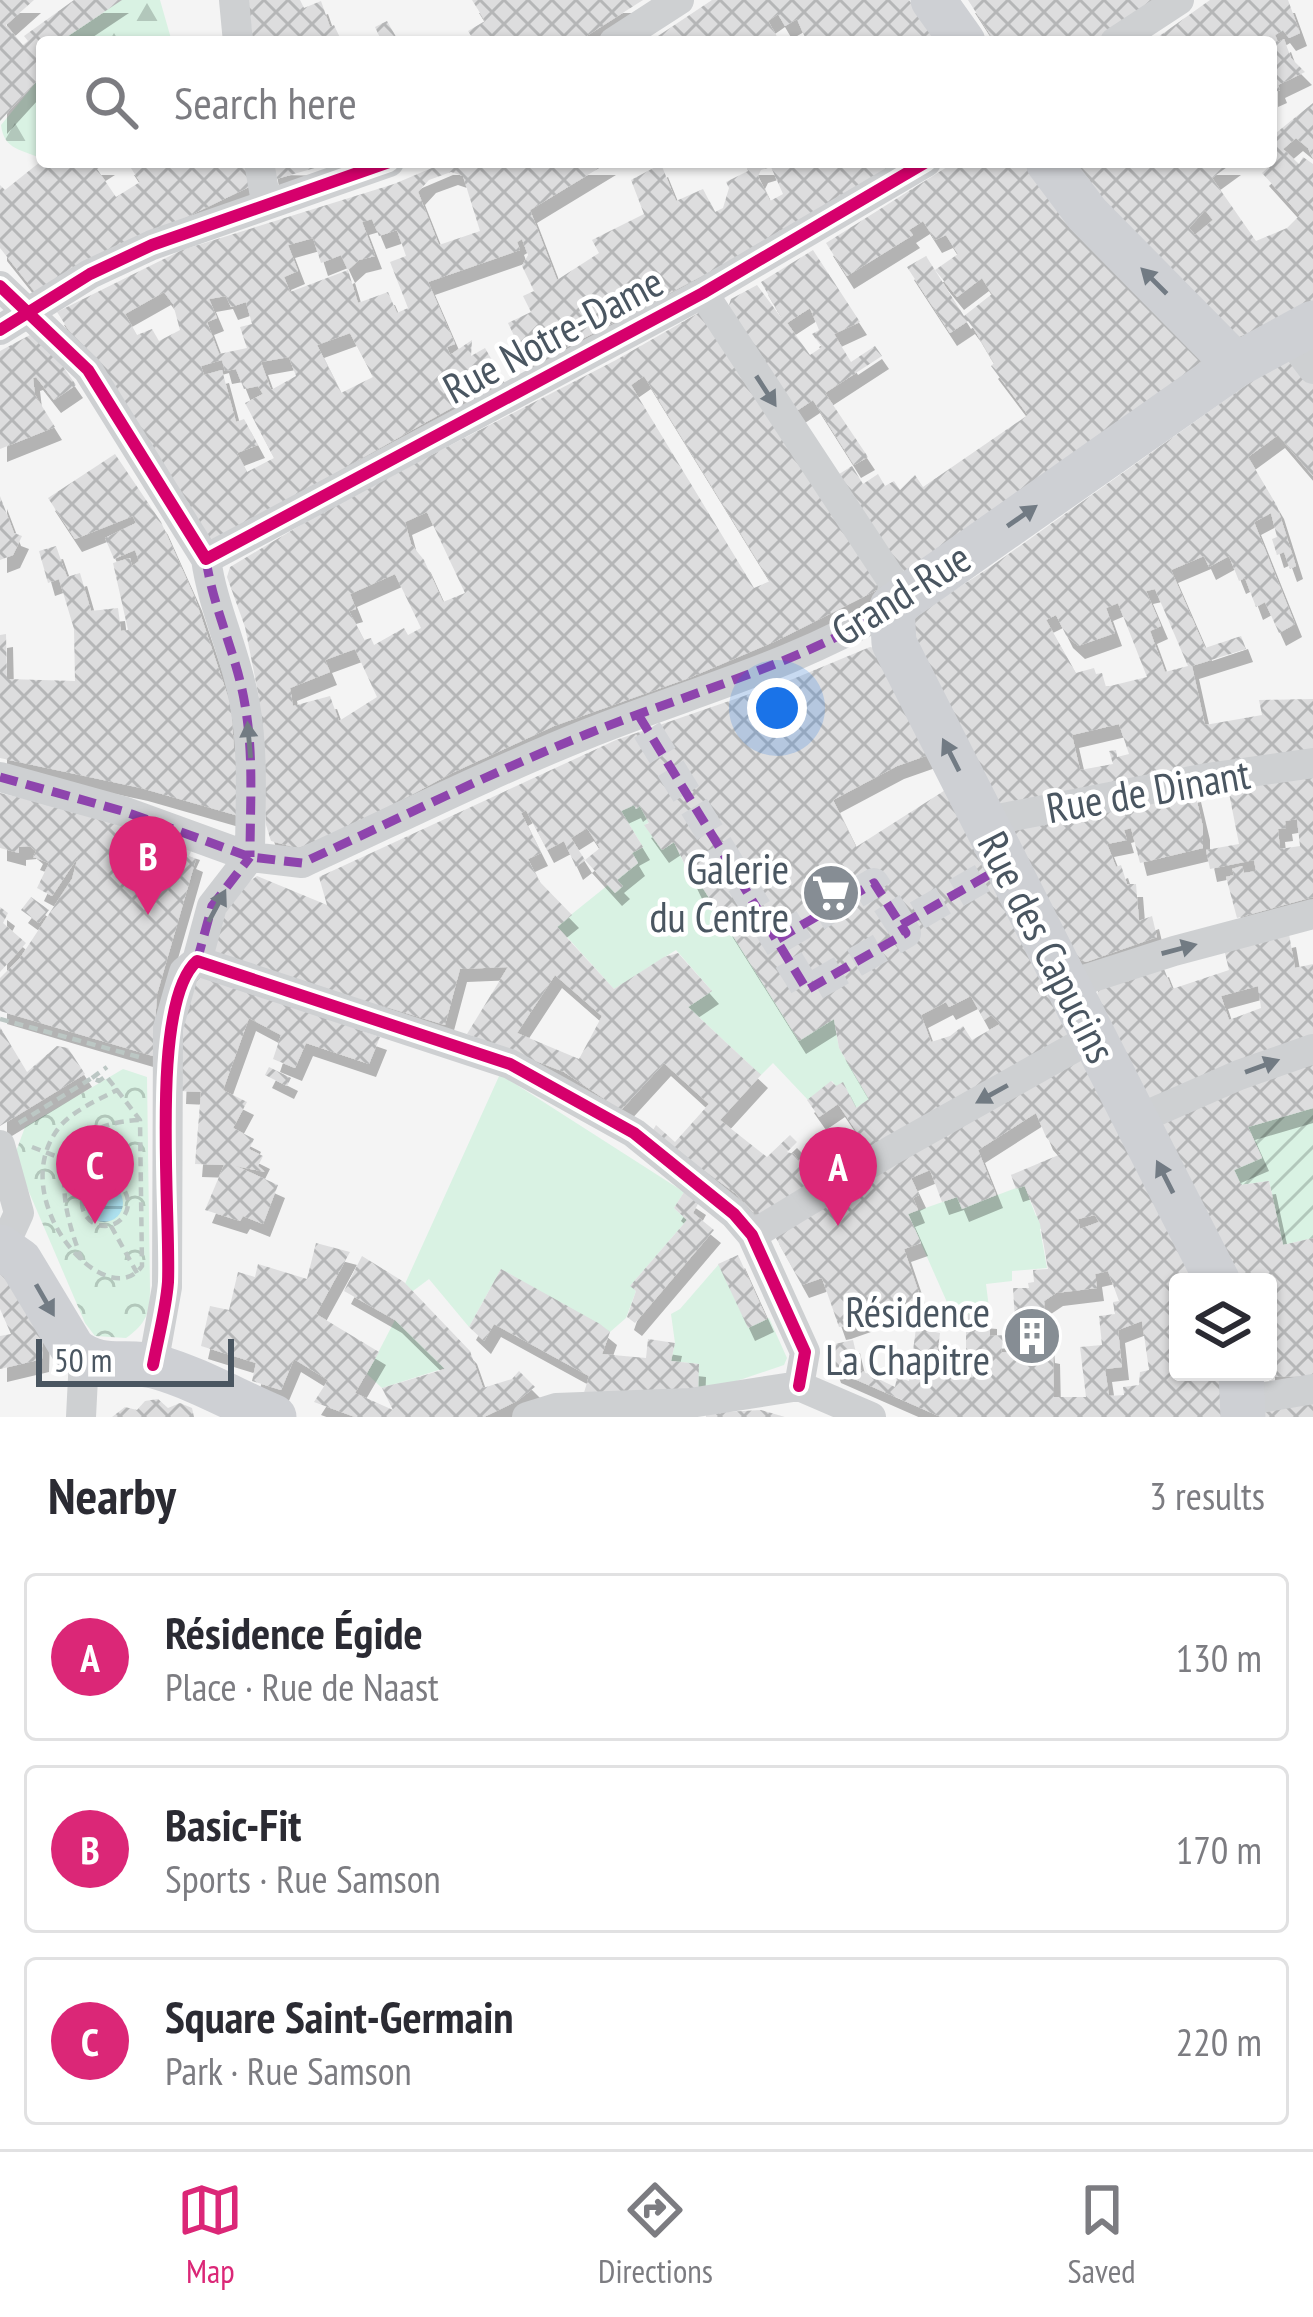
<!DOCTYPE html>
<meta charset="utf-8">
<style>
:root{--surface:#fff;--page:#f7f7f7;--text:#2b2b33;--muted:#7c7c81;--line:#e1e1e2;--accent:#db2777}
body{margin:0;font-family:"PT Sans Narrow",sans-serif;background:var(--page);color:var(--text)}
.controls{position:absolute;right:36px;bottom:36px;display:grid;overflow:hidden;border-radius:12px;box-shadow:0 3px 9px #0004}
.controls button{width:108px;height:108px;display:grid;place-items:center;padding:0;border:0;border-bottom:3px solid var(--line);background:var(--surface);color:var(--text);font:60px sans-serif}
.scale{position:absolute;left:36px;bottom:30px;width:198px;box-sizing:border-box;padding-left:12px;border:6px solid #4a5661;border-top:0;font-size:33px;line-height:42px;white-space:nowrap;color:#4a5661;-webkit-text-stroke:9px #fff;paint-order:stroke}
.you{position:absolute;left:777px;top:708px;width:42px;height:42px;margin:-30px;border:9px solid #fff;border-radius:50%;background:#1a73e8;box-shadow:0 0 0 18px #1a73e833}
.badge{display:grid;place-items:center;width:78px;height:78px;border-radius:50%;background:var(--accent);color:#fff;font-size:39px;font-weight:700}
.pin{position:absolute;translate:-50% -99px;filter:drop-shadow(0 3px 6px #0008)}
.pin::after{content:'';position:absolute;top:63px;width:42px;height:36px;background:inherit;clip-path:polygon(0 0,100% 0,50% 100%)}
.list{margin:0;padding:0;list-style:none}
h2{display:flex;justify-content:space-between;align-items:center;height:156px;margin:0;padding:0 48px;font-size:51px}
h2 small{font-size:39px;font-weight:400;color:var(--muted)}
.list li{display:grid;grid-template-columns:78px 1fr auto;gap:36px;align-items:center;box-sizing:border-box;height:168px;margin:0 24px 24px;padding:0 24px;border:3px solid var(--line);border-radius:12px}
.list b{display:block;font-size:45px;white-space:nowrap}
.list p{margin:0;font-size:39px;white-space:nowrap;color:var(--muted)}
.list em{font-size:39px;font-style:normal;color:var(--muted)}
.icon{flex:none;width:66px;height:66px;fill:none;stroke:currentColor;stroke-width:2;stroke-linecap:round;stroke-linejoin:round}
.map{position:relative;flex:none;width:1313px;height:1417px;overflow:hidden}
.search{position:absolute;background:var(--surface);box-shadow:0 3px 9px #0004;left:36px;right:36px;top:36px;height:132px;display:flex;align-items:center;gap:30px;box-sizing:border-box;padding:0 42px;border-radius:12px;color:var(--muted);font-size:45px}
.sheet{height:732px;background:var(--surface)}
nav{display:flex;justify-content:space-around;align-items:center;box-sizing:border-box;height:168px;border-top:3px solid var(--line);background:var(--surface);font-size:33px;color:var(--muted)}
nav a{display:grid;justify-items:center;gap:6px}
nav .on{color:var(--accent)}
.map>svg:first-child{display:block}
</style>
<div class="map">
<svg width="1313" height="1417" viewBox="0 0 1313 1417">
<defs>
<pattern id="forest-firs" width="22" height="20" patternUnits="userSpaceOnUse" patternTransform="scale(3)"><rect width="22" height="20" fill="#d9f2e3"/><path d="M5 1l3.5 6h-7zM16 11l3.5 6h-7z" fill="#b2c7bb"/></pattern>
<pattern id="park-crowns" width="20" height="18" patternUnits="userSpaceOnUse" patternTransform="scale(3)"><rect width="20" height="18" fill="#d9f2e3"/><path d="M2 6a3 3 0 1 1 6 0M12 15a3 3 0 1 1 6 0" fill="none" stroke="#b2c7bb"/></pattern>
<pattern id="garden-furrows" width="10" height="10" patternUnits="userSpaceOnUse" patternTransform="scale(3)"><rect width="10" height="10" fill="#d9f2e3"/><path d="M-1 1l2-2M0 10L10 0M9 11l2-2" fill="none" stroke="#b2c7bb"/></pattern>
<pattern id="water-rules" width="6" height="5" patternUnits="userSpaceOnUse" patternTransform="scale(3)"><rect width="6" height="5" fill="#aee2f0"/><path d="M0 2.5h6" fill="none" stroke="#90bac6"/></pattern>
<pattern id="building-cross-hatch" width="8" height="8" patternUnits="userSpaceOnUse" patternTransform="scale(3)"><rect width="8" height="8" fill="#ddddde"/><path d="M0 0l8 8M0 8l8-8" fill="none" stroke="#b5b6b7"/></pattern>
<filter id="shadow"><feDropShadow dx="7" dy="13" stdDeviation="0" flood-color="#0004"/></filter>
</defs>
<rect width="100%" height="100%" fill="#f4f4f4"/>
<path fill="#d9f2e3" d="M634 805 640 806 649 822 645 825 662 850 674 842 695 887 701 885 798 1039 834 1019 839 1048 869 1099 856 1108 843 1083 836 1086 832 1081 808 1100 773 1063 761 1075 688 1007 712 991 676 950 614 989 557 926 608 885 622 887 617 879 638 863 632 853 643 847 621 811Z
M500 1074 684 1192 674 1208 687 1220 631 1285 636 1291 626 1318 610 1332 501 1269 469 1327 429 1279 413 1291 404 1286Z
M1024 1185 1036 1216 1070 1199 1078 1219 1040 1229 1047 1268 1012 1271V1281L986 1284 990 1316 967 1314 954 1318 908 1214 957 1197 963 1208Z
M719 1264 749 1327 769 1318 787 1358 784 1365 698 1394V1364L671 1361 675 1343 671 1314 680 1309Z
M395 1320 445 1368 382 1388 367 1374Z"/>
<path fill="url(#forest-firs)" d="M121 0H160L172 42H59Z
M42 75V159C23 149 4 151 1 125Z"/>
<path fill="url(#park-crowns)" d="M123 1069 147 1077 150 1289C150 1313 146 1324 126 1338L95 1336 85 1323 14 1157 25 1127Z"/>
<path fill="url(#garden-furrows)" d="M1313 1108V1238L1283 1245 1269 1181 1241 1185 1234 1170 1262 1157 1248 1127Z"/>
<path fill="url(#water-rules)" d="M85 1203a19 19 0 1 1 38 0a19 19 0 1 1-38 0Z"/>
<path fill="url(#building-cross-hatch)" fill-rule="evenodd" filter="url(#shadow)" d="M0 0H34L6 25 23 45 28 41 24 36 74 0H122L59 42H42V75L0 121Z
M248 0H300L304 8 321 1 330 27 334 25 342 42H253Z
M472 0H643L577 42H475L468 31 485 21Z
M712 0H909L937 42H807L797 19 785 26 778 14 768 21 779 40 775 42H649Z
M968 0H1155L1095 42H995Z
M1210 0H1288L1300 33 1289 38 1283 30 1275 35 1278 42 1284 39 1291 58 1305 72 1278 85 1280 90 1271 94V42H1151Z
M387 21 399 42H382L375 27Z
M1313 103V159L1308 148 1296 138 1283 149 1299 164 1303 157 1313 164V305L1236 338 1126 227 1069 162H1234L1212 178 1256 241 1287 228 1300 215 1262 173 1271 165V137ZM1205 210 1213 220 1195 235 1189 228Z
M40 162H108L97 169 116 197 140 182 127 162H248L253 185 137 241 39 297 0 248V185L5 190Z
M270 162 332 163 273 180Z
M446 162H609L530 210 557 280 599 253 592 240 644 214 631 180 661 164 676 201 703 189 715 212 723 208 729 188 726 182 748 171 745 162H898L738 257 529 367 508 323 531 312 523 296 534 291 522 266 528 255 522 239 517 242 520 250 428 282 455 344 447 347 450 355 472 340 471 356 485 348 503 379 207 545 57 312 182 250 394 184ZM771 167 783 194 770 201 758 176 761 170ZM451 172 463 176 480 231 439 245 418 192 429 180ZM372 219 379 236 397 230 406 256 390 262 408 308 397 313 388 292 358 303 348 270 290 292 284 277 298 271 288 245 313 238 321 263 341 255 348 270 359 260 375 256 362 222ZM164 292 173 304 180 330 159 341 152 329 137 335 125 314ZM226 296 231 307 246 302 252 324 240 327 247 348 219 354 207 322 217 318 209 299ZM350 333 373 377 341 393 317 345ZM289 357 296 376 271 390 261 362ZM222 360 225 371 236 369 244 389 258 386 263 394 245 403 274 458 247 472 237 453 258 445 244 419 236 422 222 370 204 375 201 366Z
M955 162H1022L1044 192 1201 355 1200 366 907 572 898 570 836 476 852 466 863 484 878 474 885 486 894 481 900 490 915 475 923 487 1028 415 991 366 994 363 974 329 968 321 950 333 907 267 926 256 964 316 992 294 982 278 957 297 935 270 958 254 946 235 935 240 923 221 909 230 913 235 847 276 826 243Z
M813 250 860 322 834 334 851 362 875 346 882 356 825 393 868 457 854 465 813 400 795 412 728 308 731 299 757 285 783 320 761 282ZM810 308 819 330 812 334 822 347 810 355 787 323Z
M700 312 880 581 877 590 776 641 689 678 554 726 452 773 338 834 297 848 271 841 266 825 259 698 245 627 227 577 230 567 338 503 616 360ZM644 376 770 581 754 588 631 385ZM427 512 465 593 443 602 424 560 411 544 405 522ZM395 574 421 628 408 635 404 628 374 645 371 638 364 640 349 611 356 609 350 594ZM355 649 377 697 339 721 330 696 293 706 290 688 330 672 325 660Z
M30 335 57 358 76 385 54 400 36 377 33 378 35 395 55 427 0 449V351Z
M1287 356 1313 384V476L1278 435 1248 457 1277 506 1296 566 1290 569 1284 552 1277 555 1272 539 1277 537 1271 513 1254 522 1295 624 1279 633 1265 602 1256 607 1245 578 1239 581 1229 556 1209 567 1204 556 1171 570 1205 648 1241 636 1246 649 1192 666 1205 725 1262 715 1259 700 1313 699V754L998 808 910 629 912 617 989 568ZM1155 589 1188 666 1165 672 1150 631 1161 626 1146 591ZM1118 603 1147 677 1106 687 1102 673 1096 674 1094 668 1076 673 1046 620 1056 615 1066 635 1078 646 1115 633 1106 608ZM1119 724 1129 754 1117 757 1116 750 1109 751 1113 764 1080 770 1072 735Z
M115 454 161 522 195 598 231 706 234 749H241L239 816 141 788 0 758V635L6 634 7 679 75 681 74 629 59 579 48 583 39 551 56 546 67 577 80 573 91 611 118 608 121 631 128 630 113 563 130 558 132 566 139 561 135 550 114 559 105 538 136 523 133 516 75 539 48 498Z
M0 496 14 533 22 536 13 555 0 560Z
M870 647 881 649 934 753 897 766 833 800 856 847 950 787 1076 1037 762 1222 735 1193 652 1132 656 1125 675 1142 709 1104 664 1063 621 1110 564 1072 467 1034 508 967 460 969 445 1025 380 1005 384 1012 214 954V927L239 889 257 876 327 905 319 877 616 740 793 679ZM634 805 636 809 640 806 649 823 644 825 662 850 674 842 696 888 701 885 799 1041 834 1019 839 1048 869 1099 856 1108 843 1082 836 1086 831 1081 807 1100 819 1117 838 1104 857 1132 816 1158 801 1164 794 1154 787 1152 797 1142 790 1135 767 1157 720 1120 761 1075 688 1007 712 991 678 953 664 957 614 989 557 927 572 915 539 881 528 859 541 853 521 813 526 810 547 850 564 841 576 867 585 860 615 893 623 886 617 880 638 863 632 853 643 847 621 811ZM587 828 600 848 585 860 571 838ZM555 975 602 1016 579 1059 517 1033ZM971 996 984 1020 991 1015 1000 1024 972 1040 963 1026 950 1036 931 1042 921 1015 946 1002 949 1007Z
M1313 770V897L1237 918 1226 877 1234 875 1232 869 1242 866 1244 873 1256 871 1254 860 1210 869 1206 850 1239 844 1227 783ZM1297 819 1300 846 1280 849 1278 829 1286 828 1285 821Z
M1194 789 1203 827V848L1140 863 1131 828 1124 830 1127 840 1107 844 1116 867 1121 865 1127 884H1136L1139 921 1152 916 1157 937 1086 962 1074 957 1013 837 1016 826Z
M0 793 90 814 193 847 189 856 196 859 157 994 153 1056 0 1011V978L20 958 72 879 78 857 52 896 37 888 49 863 33 857 36 851 30 846 19 847V853L0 848Z
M31 897 49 910 39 923 21 910Z
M0 907 8 913 3 923 26 943 0 972Z
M1289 934 1295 968 1313 964V1035L1144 1105 1096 999 1099 988 1162 964 1172 989 1229 970 1224 949ZM1258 986 1261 1008 1229 1020 1221 996Z
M199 974 380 1037 369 1064 306 1043 295 1068 273 1059 281 1035 249 1018 223 1090 247 1102 233 1128 254 1139 249 1149 263 1156 258 1166 265 1172 236 1166 278 1185 263 1224 243 1216 240 1221 205 1210 224 1165 195 1164 201 1092 179 1091 182 1017Z
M0 1027 27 1072 57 1046 68 1048 85 1074 0 1126Z
M1085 1053 1202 1282H1178V1372H1227L1229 1417H941L834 1370 826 1346 853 1340 860 1370 895 1387 897 1377 909 1381 916 1328 940 1333 936 1365 966 1368V1314L990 1316V1336L1004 1335 1001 1352 1017 1353 1013 1288H1029L1028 1283 1034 1282 1033 1270 1048 1269 1040 1224 1025 1186 1016 1189 1011 1175 1061 1154 1046 1137 1036 1113 978 1150 996 1195 962 1209 957 1197 942 1202 930 1170 911 1178 919 1195 913 1198 918 1210 908 1214 921 1243 904 1249 921 1299 844 1326 839 1327 822 1278 802 1285 772 1231ZM1095 1215 1099 1222 1080 1229 1078 1219ZM1108 1271 1119 1301 1113 1302 1115 1314 1099 1316 1102 1345 1080 1347 1086 1397H1054L1053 1351 1048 1350 1044 1301 1056 1293 1097 1288 1095 1274ZM1142 1321 1149 1370 1140 1372 1139 1385 1123 1387 1124 1395 1109 1396 1105 1369 1122 1367 1118 1330Z
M1313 1062V1108L1248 1127 1262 1158 1234 1170 1241 1185 1269 1181 1283 1245 1313 1238V1376L1263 1377 1257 1372H1268V1282H1236L1158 1126 1161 1117Z
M269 1067 291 1078 287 1086 265 1075Z
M684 1192 699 1202 693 1213 714 1230 635 1323 627 1317 636 1291 630 1286 687 1220 674 1208Z
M316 1243 350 1252 316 1314 379 1352 355 1393 393 1410 382 1388 445 1369 395 1320 344 1291 362 1256 404 1282 470 1351 483 1388 512 1379 519 1371 535 1387 517 1401 484 1417H355L314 1402 328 1380 294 1359 281 1390 252 1381 256 1363 201 1346 210 1306 229 1310 238 1272 255 1277 258 1264 307 1279Z
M738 1255 767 1319 748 1328 718 1264Z
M0 1261 43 1324 42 1359 0 1369V1336L11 1334 0 1309Z
M501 1269 600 1324 610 1332 602 1354 646 1358 648 1339 675 1343 671 1361 699 1364 698 1394 583 1396 589 1376 494 1324 484 1341 469 1327Z
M158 1399 168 1408 180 1403 192 1408 194 1417H112L125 1407 137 1410 145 1401Z
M1313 1400V1417H1261L1265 1412Z
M761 1410 785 1417H706V1413Z"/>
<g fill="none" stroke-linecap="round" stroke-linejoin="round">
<path stroke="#d2d4d7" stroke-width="30" stroke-dasharray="30 15" stroke-linecap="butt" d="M647 730 807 990 906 933 901 925
M778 939 874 883 901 925 993 872"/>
<path stroke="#bcc7c4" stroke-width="4.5" stroke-dasharray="9 6" stroke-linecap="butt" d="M0 1019 139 1057
M92 1078 107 1067
M117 1090 140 1120 142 1266C107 1317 0 1197 61 1125 76 1109 98 1100 117 1090Z
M19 1123 92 1078 99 1081 106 1076 117 1090
M32 1147 76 1164 94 1182
M82 1203a23 23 0 1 1 46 0a23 23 0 1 1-46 0Z
M111 1226 137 1273
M82 1260C56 1194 47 1125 139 1120"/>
<path stroke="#ced0d2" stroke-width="30" d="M234 0 238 42
M614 42 679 0
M1115 42 1179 0
M259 162 266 202
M0 286 88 370 206 559C213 609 237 655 245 705 254 755 250 807 250 857
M0 330 90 274 152 245 389 162
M1287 335 1313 369
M206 559 703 293 926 162
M0 777 126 812 250 857 302 863C396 820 490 773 587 734 691 692 794 666 892 607L893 582 703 293
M983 822 1207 778 1313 763
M197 961 510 1064 634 1133 734 1214 752 1235 805 1352 799 1386
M1068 985 1174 951 1313 914
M1136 1120 1239 1075 1313 1049
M0 1145 19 1213 3 1248
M752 1235 892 1150 1093 1037
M153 1365 167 1287 168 1028 184 972 197 961 212 906 250 857
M1242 1401 1313 1389
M81 1417 84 1358
M527 1417 556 1408 690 1403 799 1386 871 1417"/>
<path stroke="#ced0d4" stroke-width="45" d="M933 0 963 42
M1048 162 1087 214 1236 365
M0 1247 20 1261 73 1349C102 1373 126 1358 157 1367 196 1378 236 1401 274 1417
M1218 1282 894 643 892 607 1236 365 1313 323
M1241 1372 1243 1417"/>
<path stroke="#8e44ad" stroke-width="9" stroke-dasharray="18 9" stroke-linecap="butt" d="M206 559C213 609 237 655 245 705 254 755 250 807 250 857
M639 716 807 990 906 933 901 925
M0 777 126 812 250 857 302 863C396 820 490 773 587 734 691 692 794 666 892 607
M778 939 874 883 901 925 1006 865
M197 961 212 906 250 857"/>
<g stroke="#fff" stroke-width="20">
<path id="cycleway" d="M0 286 88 370 206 559 703 293 926 162
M0 330 90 274 152 245 389 162
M153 1365C158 1338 166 1309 168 1282 171 1214 149 1003 197 961L510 1064 634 1133 734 1214 752 1235 805 1352 799 1386"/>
</g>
<use href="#cycleway" stroke="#d6006c" stroke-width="12"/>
</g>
<defs><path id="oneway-solid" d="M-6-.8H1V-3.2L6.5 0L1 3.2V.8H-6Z" transform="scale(3)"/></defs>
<g fill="#727b84">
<use href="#oneway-solid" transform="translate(1154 281) rotate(-135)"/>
<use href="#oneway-solid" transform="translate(1022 516) rotate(-35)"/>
<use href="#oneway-solid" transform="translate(951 755) rotate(-117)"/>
<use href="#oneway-solid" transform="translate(1165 1177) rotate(-117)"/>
<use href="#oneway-solid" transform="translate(45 1300) rotate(60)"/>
</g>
<g fill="#727b83">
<use href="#oneway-solid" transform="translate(766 391) rotate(57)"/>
<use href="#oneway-solid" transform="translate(249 740) rotate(-95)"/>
<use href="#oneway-solid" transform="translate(217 906) rotate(-62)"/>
<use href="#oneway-solid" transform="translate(1179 949) rotate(-15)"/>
<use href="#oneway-solid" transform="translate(1262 1066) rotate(-20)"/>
<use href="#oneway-solid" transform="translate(992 1094) rotate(151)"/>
</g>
<defs>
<g id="supermarket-disc" transform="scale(3)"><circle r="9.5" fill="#868d94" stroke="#fff"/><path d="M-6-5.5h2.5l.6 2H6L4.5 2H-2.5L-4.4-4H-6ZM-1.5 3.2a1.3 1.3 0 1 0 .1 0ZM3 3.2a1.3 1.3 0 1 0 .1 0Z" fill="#fff"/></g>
<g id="building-disc" transform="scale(3)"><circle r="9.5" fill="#868d94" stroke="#fff"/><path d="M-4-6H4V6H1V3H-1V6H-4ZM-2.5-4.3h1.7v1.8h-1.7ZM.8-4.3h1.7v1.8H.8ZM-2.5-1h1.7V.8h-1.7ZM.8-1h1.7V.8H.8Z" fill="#fff"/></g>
</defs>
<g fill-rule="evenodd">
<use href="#supermarket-disc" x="831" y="893"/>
<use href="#building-disc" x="1032" y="1336"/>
</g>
<g text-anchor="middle" stroke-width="9" stroke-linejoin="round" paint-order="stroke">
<g font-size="42" fill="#4a5661" stroke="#fff">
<text transform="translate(553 335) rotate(-28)" y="15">Rue Notre-Dame</text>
<text transform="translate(901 594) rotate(-32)" y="15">Grand-Rue</text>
<text transform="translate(1148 791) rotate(-10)" y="15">Rue de Dinant</text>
<text transform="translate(1047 947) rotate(63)" y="15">Rue des Capucins</text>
</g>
<g font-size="42" fill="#4a5661" stroke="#fff" text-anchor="end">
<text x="789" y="884">Galerie<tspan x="789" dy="48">du Centre</tspan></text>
<text x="990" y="1327">Résidence<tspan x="990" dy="48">La Chapitre</tspan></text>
</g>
</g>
</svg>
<div class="controls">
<button><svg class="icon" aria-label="layers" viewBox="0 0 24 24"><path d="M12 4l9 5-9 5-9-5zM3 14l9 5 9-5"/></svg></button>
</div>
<div class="scale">50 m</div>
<div class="you"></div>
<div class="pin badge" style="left:838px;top:1226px">A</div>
<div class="pin badge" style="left:148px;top:915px">B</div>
<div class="pin badge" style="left:95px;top:1224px">C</div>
<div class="search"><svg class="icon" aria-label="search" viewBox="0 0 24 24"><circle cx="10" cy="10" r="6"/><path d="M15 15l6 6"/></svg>Search here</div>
</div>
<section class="sheet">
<h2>Nearby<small>3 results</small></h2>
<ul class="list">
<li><span class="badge">A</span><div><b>Résidence Égide</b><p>Place · Rue de Naast</p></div><em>130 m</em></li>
<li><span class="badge">B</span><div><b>Basic-Fit</b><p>Sports · Rue Samson</p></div><em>170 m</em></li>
<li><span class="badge">C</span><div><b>Square Saint-Germain</b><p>Park · Rue Samson</p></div><em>220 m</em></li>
</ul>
</section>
<nav>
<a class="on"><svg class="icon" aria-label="map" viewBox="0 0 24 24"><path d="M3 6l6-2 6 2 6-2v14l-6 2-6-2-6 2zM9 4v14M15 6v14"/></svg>Map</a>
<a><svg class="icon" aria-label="directions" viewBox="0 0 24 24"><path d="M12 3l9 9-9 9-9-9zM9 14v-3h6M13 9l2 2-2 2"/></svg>Directions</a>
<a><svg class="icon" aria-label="saved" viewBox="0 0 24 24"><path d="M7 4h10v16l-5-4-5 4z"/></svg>Saved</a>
</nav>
